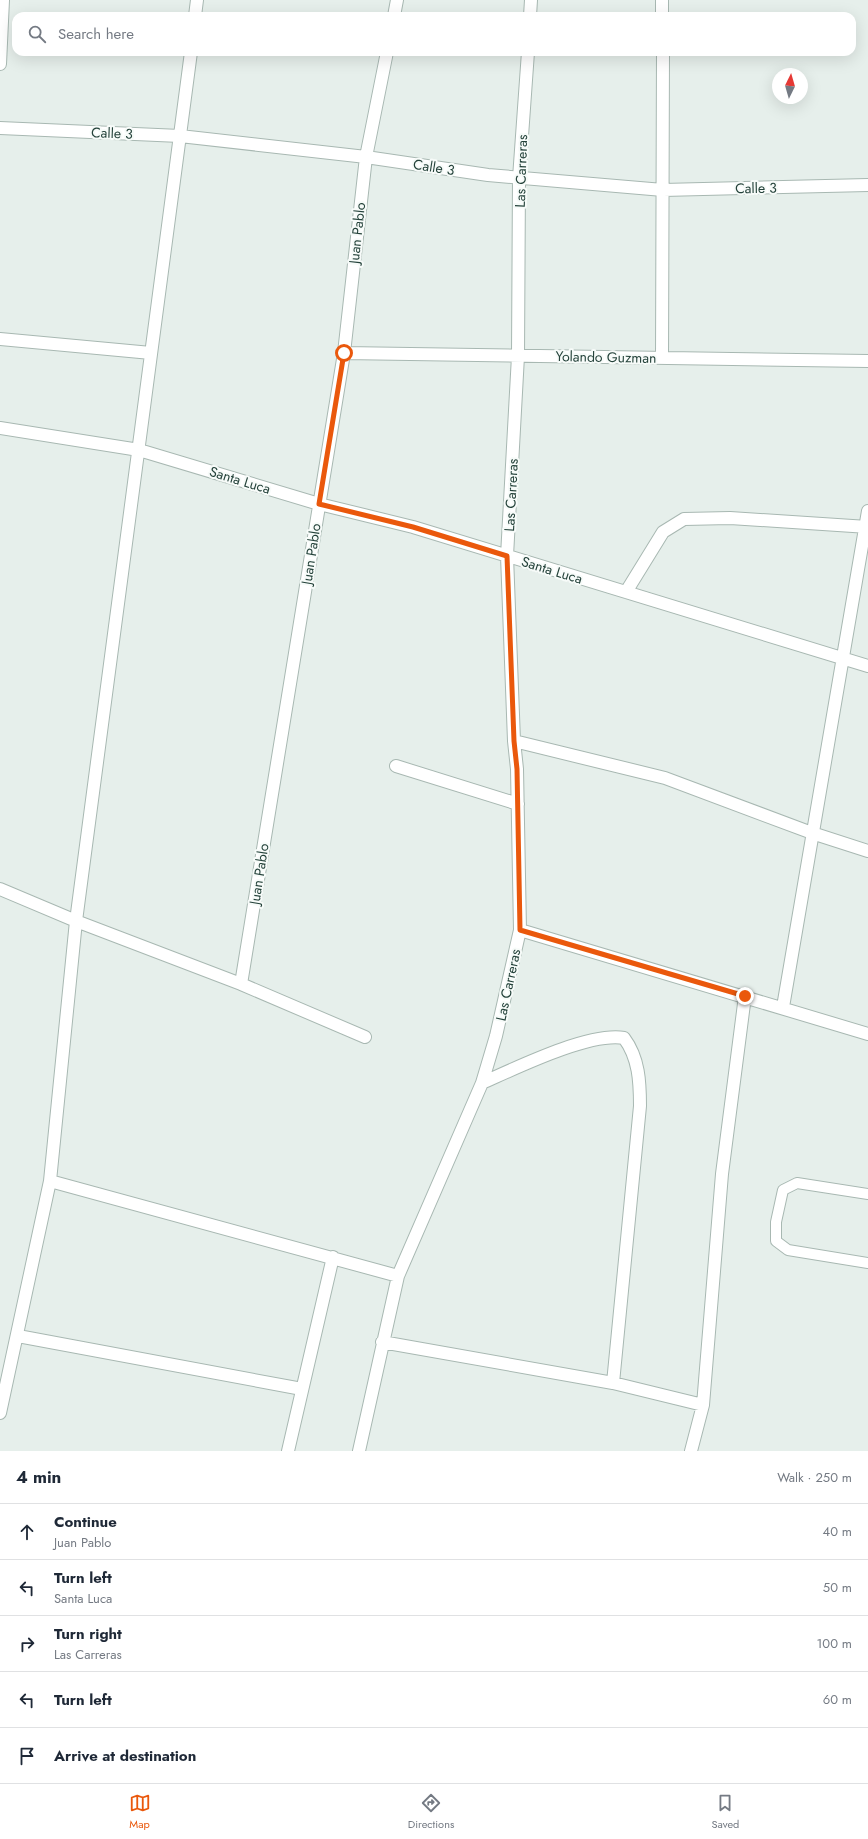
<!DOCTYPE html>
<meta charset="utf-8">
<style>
:root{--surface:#fff;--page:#f2f2f3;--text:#1f2937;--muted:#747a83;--line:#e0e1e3;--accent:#ea580c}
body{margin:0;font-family:Jost,sans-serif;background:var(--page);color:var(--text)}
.compass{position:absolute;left:772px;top:68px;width:36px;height:36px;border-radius:50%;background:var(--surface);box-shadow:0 4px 16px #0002;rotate:5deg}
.stop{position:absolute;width:12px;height:12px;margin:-9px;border:3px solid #ea580c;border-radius:50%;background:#fff}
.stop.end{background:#ea580c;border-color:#fff;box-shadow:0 1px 4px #0008}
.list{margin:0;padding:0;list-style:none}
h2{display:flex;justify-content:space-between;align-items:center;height:52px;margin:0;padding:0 16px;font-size:17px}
h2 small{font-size:13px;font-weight:400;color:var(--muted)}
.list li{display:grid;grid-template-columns:26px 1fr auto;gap:12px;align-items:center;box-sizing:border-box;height:56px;padding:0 16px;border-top:1px solid var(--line)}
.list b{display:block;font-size:15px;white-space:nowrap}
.list p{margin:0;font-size:13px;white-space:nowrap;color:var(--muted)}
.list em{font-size:13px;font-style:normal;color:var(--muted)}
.icon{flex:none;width:22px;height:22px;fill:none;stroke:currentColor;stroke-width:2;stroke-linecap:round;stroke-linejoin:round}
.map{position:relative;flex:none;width:868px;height:1451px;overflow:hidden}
.search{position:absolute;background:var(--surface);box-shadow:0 4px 16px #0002;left:12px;right:12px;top:12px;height:44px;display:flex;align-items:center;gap:10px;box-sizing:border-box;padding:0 14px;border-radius:12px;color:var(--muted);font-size:15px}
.sheet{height:332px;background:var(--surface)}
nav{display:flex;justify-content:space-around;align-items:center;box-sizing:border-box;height:56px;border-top:1px solid var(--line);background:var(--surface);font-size:11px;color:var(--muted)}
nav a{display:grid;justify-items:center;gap:2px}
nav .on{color:var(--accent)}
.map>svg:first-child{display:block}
</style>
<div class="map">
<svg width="868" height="1451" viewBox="0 0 868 1451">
<rect width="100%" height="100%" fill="#e6efeb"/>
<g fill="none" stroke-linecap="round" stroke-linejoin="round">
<g stroke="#a8b8b2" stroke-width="12">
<path id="service" d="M868 1194 797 1183 783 1190 776 1222V1241L788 1250 868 1263"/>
</g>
<g stroke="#a8b8b2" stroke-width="14">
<path id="minor" d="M662 0V16
M195 16 197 0
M394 16 397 0
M530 16 531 0
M0 64 3 0
M0 128 180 136 366 157 488 175 663 190 868 185
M0 339 151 353
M344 353 868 361
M662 358 663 52
M0 428 139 450 319 504 413 527 868 666
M626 592 663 532 684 519 730 518 868 527
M514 741 665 778 812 833 868 851
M396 766 518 804
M0 889 76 921 241 984 365 1037
M520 930 868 1034
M241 984 344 353 366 157 387 52
M783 1007 868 511
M482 1083C516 1068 589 1032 624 1038 639 1058 640 1082 640 1106L613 1383
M50 1181 398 1276
M18 1336 302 1389
M382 1342 613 1383 703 1405
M0 1413 50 1181 76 921 191 52
M288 1451 333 1257
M359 1451 398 1276 482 1083 496 1036 520 930 517 769 514 741 507 556 518 356 519 178 528 52
M691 1451 703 1405 722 1174 745 996"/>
</g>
<use href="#service" stroke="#fff" stroke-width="10"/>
<use href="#minor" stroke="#fff" stroke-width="12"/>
</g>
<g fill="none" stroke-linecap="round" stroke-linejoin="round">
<path stroke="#ea580c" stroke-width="5" d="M344 353 319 504 413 527 507 556 514 741 517 769 520 930 745 996"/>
</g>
<g text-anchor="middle" stroke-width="4" stroke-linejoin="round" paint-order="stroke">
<g font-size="14" fill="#24423a" stroke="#f7fbf9">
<text transform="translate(112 133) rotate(2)" y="5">Calle 3</text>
<text transform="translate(434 167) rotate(9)" y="5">Calle 3</text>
<text transform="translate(521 171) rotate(-88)" y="5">Las Carreras</text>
<text transform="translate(756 188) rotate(-1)" y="5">Calle 3</text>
<text transform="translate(357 233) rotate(-84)" y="5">Juan Pablo</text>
<text transform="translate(606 357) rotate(1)" y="5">Yolando Guzman</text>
<text transform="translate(240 480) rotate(17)" y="5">Santa Luca</text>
<text transform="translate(511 495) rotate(-87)" y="5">Las Carreras</text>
<text transform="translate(311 554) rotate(-81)" y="5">Juan Pablo</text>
<text transform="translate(552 570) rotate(17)" y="5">Santa Luca</text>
<text transform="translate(259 874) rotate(-81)" y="5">Juan Pablo</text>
<text transform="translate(508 985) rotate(-78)" y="5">Las Carreras</text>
</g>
</g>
</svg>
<svg class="compass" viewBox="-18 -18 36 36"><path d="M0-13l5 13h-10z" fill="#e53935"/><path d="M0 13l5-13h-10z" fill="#747a83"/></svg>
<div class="stop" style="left:344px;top:353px"></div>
<div class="stop end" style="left:745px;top:996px"></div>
<div class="search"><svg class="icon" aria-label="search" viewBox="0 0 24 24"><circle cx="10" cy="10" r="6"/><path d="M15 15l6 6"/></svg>Search here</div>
</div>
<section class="sheet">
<h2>4 min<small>Walk · 250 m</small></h2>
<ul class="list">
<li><svg class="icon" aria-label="ahead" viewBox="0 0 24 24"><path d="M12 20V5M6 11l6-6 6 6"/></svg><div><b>Continue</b><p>Juan Pablo</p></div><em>40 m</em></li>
<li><svg class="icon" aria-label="left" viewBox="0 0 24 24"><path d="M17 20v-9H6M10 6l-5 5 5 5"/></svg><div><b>Turn left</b><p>Santa Luca</p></div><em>50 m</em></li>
<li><svg class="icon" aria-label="right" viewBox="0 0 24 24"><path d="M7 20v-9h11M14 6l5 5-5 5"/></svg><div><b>Turn right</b><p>Las Carreras</p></div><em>100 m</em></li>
<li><svg class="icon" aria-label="left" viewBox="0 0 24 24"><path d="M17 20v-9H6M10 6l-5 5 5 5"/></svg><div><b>Turn left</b></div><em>60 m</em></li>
<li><svg class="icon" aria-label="arrive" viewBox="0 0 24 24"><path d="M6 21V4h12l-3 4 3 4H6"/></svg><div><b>Arrive at destination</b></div></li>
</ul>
</section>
<nav>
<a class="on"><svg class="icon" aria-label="map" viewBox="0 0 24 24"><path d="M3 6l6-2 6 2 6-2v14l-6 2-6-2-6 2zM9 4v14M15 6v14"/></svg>Map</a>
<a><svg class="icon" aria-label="directions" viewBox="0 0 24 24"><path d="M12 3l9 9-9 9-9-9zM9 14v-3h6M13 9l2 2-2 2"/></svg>Directions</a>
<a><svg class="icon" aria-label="saved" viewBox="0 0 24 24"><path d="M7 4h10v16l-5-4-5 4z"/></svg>Saved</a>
</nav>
